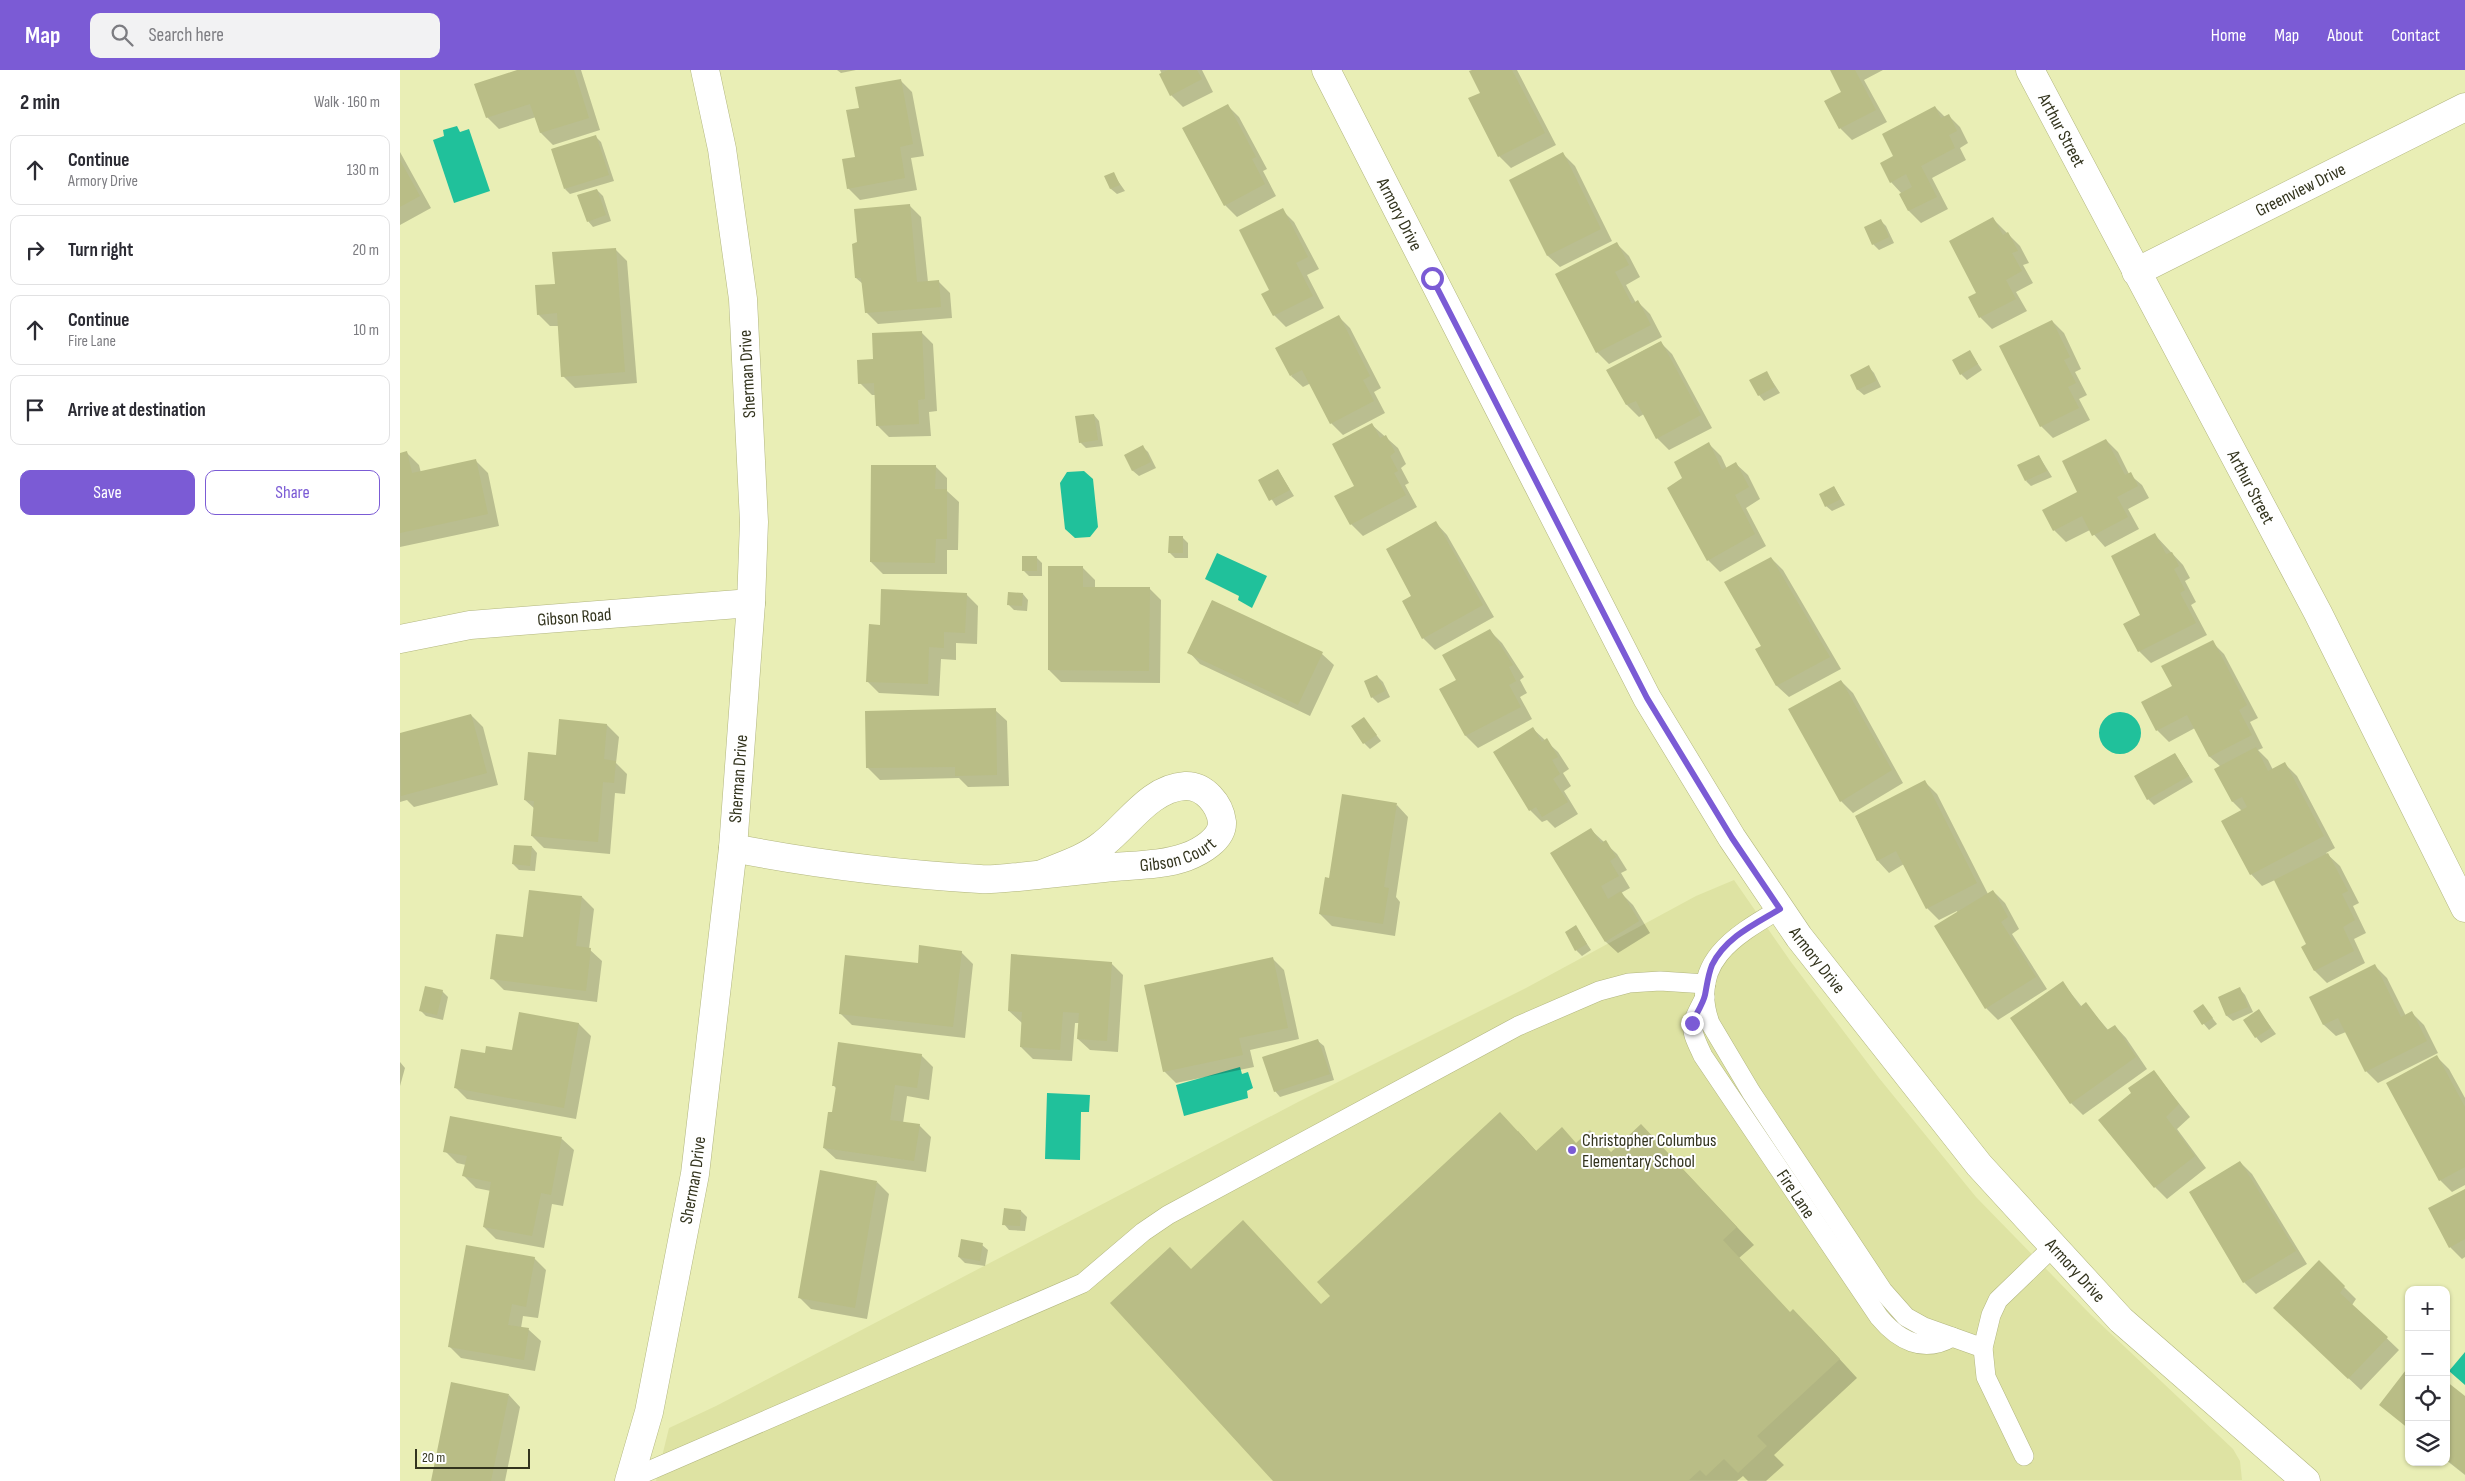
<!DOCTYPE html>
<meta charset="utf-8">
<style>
:root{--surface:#fff;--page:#f2f2f3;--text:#2b2b33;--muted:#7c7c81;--line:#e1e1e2;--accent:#7b5bd5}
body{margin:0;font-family:"Sofia Sans Condensed",sans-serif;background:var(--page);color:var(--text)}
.controls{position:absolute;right:15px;bottom:15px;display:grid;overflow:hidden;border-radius:10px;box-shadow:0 1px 4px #0004}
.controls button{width:45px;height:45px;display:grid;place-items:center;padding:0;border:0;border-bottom:1px solid var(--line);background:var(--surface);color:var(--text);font:25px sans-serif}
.scale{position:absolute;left:15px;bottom:12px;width:115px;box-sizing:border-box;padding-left:5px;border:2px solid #33341e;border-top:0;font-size:14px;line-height:18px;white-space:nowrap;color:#33341e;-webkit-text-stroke:4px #fff;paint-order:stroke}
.stop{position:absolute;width:15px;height:15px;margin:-11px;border:4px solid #7b5bd5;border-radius:50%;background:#fff}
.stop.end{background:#7b5bd5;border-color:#fff;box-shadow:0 1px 5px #0008}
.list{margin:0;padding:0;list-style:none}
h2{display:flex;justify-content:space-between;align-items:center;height:65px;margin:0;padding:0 20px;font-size:21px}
h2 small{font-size:16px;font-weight:400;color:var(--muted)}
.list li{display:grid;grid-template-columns:32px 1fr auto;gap:15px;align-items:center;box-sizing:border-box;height:70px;margin:0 10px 10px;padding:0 10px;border:1px solid var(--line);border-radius:10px}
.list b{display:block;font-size:19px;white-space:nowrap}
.list p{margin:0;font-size:16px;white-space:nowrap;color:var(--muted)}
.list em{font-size:16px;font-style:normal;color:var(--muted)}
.actions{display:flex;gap:10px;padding:15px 20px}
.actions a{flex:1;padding:11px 0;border:1px solid var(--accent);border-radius:10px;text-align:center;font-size:18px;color:var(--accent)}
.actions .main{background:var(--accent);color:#fff}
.icon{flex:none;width:28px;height:28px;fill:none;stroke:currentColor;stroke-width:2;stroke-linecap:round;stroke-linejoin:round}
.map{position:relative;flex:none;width:2065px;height:1411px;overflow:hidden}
header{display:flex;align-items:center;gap:30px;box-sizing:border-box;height:70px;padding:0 25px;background:var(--accent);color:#fff}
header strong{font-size:24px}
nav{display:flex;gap:28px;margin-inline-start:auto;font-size:18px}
.search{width:350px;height:45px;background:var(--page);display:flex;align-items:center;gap:12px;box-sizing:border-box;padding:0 18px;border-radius:10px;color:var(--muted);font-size:19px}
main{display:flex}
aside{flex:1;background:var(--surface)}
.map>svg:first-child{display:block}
</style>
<header>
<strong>Map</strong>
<div class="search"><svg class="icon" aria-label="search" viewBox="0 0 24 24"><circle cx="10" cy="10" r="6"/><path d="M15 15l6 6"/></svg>Search here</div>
<nav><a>Home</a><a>Map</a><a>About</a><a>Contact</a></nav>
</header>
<main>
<aside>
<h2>2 min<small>Walk · 160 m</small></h2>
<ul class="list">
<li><svg class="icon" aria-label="ahead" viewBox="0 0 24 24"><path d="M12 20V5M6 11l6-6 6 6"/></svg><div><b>Continue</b><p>Armory Drive</p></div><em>130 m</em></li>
<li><svg class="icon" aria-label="right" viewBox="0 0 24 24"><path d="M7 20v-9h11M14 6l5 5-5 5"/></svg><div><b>Turn right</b></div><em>20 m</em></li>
<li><svg class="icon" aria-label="ahead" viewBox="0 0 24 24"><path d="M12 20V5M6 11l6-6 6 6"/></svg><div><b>Continue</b><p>Fire Lane</p></div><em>10 m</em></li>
<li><svg class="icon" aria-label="arrive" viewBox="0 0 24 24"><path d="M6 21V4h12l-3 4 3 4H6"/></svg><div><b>Arrive at destination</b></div></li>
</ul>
<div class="actions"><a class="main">Save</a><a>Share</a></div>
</aside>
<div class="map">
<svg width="2065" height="1411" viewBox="0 0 2065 1411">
<rect width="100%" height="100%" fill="#e9eeb5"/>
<path fill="#dee3a3" d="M1334 810 1391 892 1479 1008 1576 1127 1691 1245 1833 1379 1840 1391 1842 1410 256 1411 269 1358 316 1336 898 1032 1126 918 1296 826Z"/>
<path fill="#20c19b" d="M57 56 60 62 69 59 90 121 54 133 33 70 44 66 43 60Z
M684 401 693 409 698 457 690 467 675 468 665 459 660 413 667 402Z
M817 483 867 506 852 538 838 530 839 526 805 509Z
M1699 663a21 21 0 1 1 42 0a21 21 0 1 1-42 0Z
M840 997 842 1004 848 1002 853 1018 847 1021 848 1028 784 1046 776 1015Z
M647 1023 690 1025 689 1042H681L680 1090 645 1089Z
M2065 1282V1315L2049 1301Z"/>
<path fill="#0003" d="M121 0H181L200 60 153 75 141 63 136 47 99 59 87 47Z
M437 0H456L441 3Z
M760 0H802L813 22 783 37 771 25Z
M1075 0H1117L1156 75 1111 98 1099 86Z
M1431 0H1483L1464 10 1487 52 1452 70 1440 58 1443 22Z
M500 10 512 22 524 86 511 88 517 120 460 130 448 118 456 88 460 39Z
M827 35 839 47 867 99 863 101 876 126 837 147 825 135Z
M1535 37 1545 47 1548 45 1560 57 1568 73 1560 78 1566 90 1532 108 1548 139 1521 153 1509 141 1500 125 1502 124 1491 112 1495 86Z
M196 67 201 72 214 111 170 124 165 119Z
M0 82 31 138 0 155Z
M1163 84 1175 96 1212 171 1160 197 1148 186 1111 110Z
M713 104 725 121 717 124 711 119 706 107Z
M197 120 203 126 211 151 193 157 188 151Z
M509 135 521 147 528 212 538 211 550 223 552 248 478 254 466 242 463 214 456 208Z
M882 140 894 152 919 199 907 205 924 238 886 257 874 245 871 220Z
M1593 149 1620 176 1629 193 1623 195 1633 213 1616 222 1627 241 1592 259 1580 247 1578 223Z
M1480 150 1486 156 1494 173 1479 180 1473 174 1465 158Z
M1217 174 1229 186 1240 207 1226 215 1236 233 1238 232 1250 244 1262 267 1209 294 1197 282Z
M215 179 227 191 237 313 175 318 163 306 159 256H150L138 244 156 215Z
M938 246 950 258 981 318 974 322 985 343 943 365 931 353 911 313 903 317 891 306Z
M1652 251 1664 263 1681 299 1675 302 1687 325 1679 329 1690 350 1653 368 1641 356Z
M521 262 533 274 537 341 529 342 531 366 489 367 477 355 475 325H472L460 313 474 290Z
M1260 272 1272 284 1312 358 1269 380 1257 368 1244 344 1239 347 1227 335 1208 300Z
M1570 282 1582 300 1567 310 1561 304Z
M1469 297 1474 303 1481 317 1464 325 1458 320 1451 305Z
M1367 303 1380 323 1364 331 1359 325Z
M694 345 699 351 703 376 686 378 680 372Z
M972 355 998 378 1006 394 1001 398 1009 413 1005 415 1017 437 963 466 951 454Z
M1706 370 1718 382 1729 404 1742 415 1749 428 1728 439 1739 459 1705 477 1690 460 1666 472 1654 460 1679 423Z
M1309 374 1321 386 1327 399 1336 394 1348 405 1360 429 1346 438 1366 476 1320 502 1308 490 1283 409Z
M743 377 748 382 756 398 739 406 733 401 725 385Z
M7 383 19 395 21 403 76 391 88 403 99 456 0 477V384Z
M1639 386 1652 407 1631 416 1626 411Z
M535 396 547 408V421L559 432 558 480H547V504H483L471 492Z
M878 400 894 426 876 436 859 410Z
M1434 417 1445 435 1432 441 1426 436Z
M1036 453 1047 465 1094 547 1035 580 1023 568 1003 532 1013 527Z
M1755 465 1783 495 1790 508 1785 511 1796 532 1791 535 1807 565 1751 593 1739 581Z
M783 468 788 473V488H775L769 482Z
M636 487 642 493V506H629L623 500Z
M1371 488 1383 500 1441 599 1389 627 1377 616 1357 580 1362 576Z
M683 498 695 510V518H749L761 530 760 613 661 612 649 600Z
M566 524 578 536 577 574 556 573V590L541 589 539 626 479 623 467 611 481 556Z
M623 524 628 530 627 541 614 540 608 534Z
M812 531 922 584 934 595 910 646 800 594 789 582Z
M1090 561 1102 573 1124 607 1120 610 1127 623 1120 627 1132 649 1078 678 1066 666 1041 619 1058 611Z
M1812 572 1824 584 1858 648 1850 652 1863 678 1858 680 1868 690 1873 700 1885 694 1897 706 1935 778 1926 783 1940 796 1959 833 1953 836 1966 863 1954 869 1965 893 1927 913 1915 901 1903 877 1908 874 1875 810 1862 816 1851 804 1842 741 1833 732 1816 699 1821 697 1810 687 1795 658 1769 672 1757 660 1773 617Z
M977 606 983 612 990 627 978 633 972 627Z
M1441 611 1453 623 1503 713 1453 743 1441 731Z
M595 640 607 651 609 716 568 717 559 708 480 710 468 698Z
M71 645 83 657 98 715 14 737 7 730 0 732V664Z
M964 649 981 671 970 679 964 673Z
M207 655 219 667 216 693 227 704 225 724 215 723 210 784 144 778 132 766 135 739 125 730 157 686Z
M1133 659 1158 682 1169 699 1163 703 1171 716 1164 721 1178 744 1155 758 1147 750 1142 752 1130 740Z
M1775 684 1793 712 1754 735 1748 729Z
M1525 712 1537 724 1588 824 1593 821 1605 833 1619 859 1612 864 1647 919 1598 950 1586 938 1557 841 1539 850 1527 838 1504 794 1489 803 1478 791 1456 747Z
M997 735 1008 747 996 827 1000 832 995 866 932 856 920 844 930 809Z
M1191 760 1217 784 1227 800 1221 803 1230 818 1221 823 1233 835 1250 863 1218 883 1206 872Z
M132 777 137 783 135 801 119 800 113 794Z
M182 827 194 839 189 879 202 891 197 932 104 920 92 908 124 869Z
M1176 857 1191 880 1182 886 1176 880Z
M561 882 573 894 565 968 452 955 440 943 519 894Z
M872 888 884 900 899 969 850 980 854 997 776 1013 764 1001Z
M711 893 723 905 718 982 690 980 678 969 679 953H675L672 991 633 989 621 977 622 953 609 941Z
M1975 896 1987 908 2006 946 2012 943 2024 955 2038 983 1978 1013 1966 1001 1946 962 1936 966 1924 955 1910 928Z
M1662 912 1682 937 1686 934 1709 961 1715 956 1726 968 1747 999 1683 1045 1671 1033Z
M1840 919 1845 925 1853 942 1833 951 1827 946 1819 928Z
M42 921 48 927 43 950 26 946 21 941Z
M1803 936 1817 954 1809 960 1794 942Z
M1859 941 1876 964 1861 973 1856 967Z
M120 944 179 954 191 966 176 1049 67 1029 55 1017 86 985 113 981Z
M918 971 924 976 934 1010 880 1027 875 1021Z
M521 985 533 997 529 1030 507 1026 503 1053 519 1055 531 1067 526 1102 436 1089 424 1078 433 1043 437 1019 433 1015Z
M2037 987 2049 999 2065 1028V1115L2052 1122 2040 1110Z
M0 992 5 998 0 1016Z
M1754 1002 1790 1047 1777 1059 1806 1098 1767 1129 1755 1117 1733 1023Z
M1241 1055 1354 1175 1339 1188 1390 1243 1411 1258 1457 1308 1374 1385 1384 1395 1366 1411H1348L1343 1406 1337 1411H875L791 1200 921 1235 1118 1061 1137 1082 1177 1074 1212 1083Z
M162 1069 174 1080 163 1136 152 1134 144 1178 96 1169 84 1157 91 1121 76 1118 64 1106 66 1095 57 1093 45 1081Z
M1840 1092 1852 1104 1907 1194 1856 1224 1844 1212 1791 1122Z
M477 1112 489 1124 467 1249 411 1239 399 1227Z
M2065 1120V1187L2062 1189 2050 1177Z
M621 1141 627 1147 625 1161 609 1160 604 1154Z
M582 1175 588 1180 585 1196 565 1193 559 1187Z
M134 1188 146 1200 138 1248 123 1246 121 1258 129 1260 141 1271 135 1301 61 1288 49 1276Z
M1919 1192 1956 1229 1952 1235 1999 1280 1961 1320 1887 1250Z
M2046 1313 2065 1328V1405L2046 1390Z
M109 1325 120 1337 105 1411H32Z"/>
<path fill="#b9bd86" d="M117 0H174L189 48 140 63 130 34 86 48 74 14Z
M768 0H797L802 9 770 26 759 4Z
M1072 0H1112L1145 63 1098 87 1068 28 1080 23 1069 1Z
M1430 0H1455L1476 40 1439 59 1424 31 1441 22Z
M501 9 513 74 500 77 505 108 447 119 442 89 455 87 446 40 459 38 455 17Z
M828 34 856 87 852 89 865 114 824 136 782 58Z
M1535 36 1541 48 1549 44 1557 61 1549 65 1555 78 1521 96 1537 127 1508 141 1499 124 1512 117 1506 104 1490 113 1480 93 1493 86 1482 64Z
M196 65 209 105 164 119 151 79Z
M1163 82 1201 159 1147 186 1109 110Z
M0 90 20 126 0 137Z
M714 102 720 115 710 119 704 106Z
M197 119 206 145 187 152 177 125Z
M510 134 517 212 539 210 541 237 465 243 461 208H455L452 174 457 172 454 139Z
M883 138 908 187 896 193 913 226 873 246 861 224 869 220 839 160Z
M1593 147 1603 165 1608 162 1618 181 1612 183 1622 201 1606 210 1616 229 1579 248 1568 227 1576 223 1549 171Z
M1481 149 1489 167 1472 175 1464 157Z
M1217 172 1229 195 1215 202 1232 234 1238 230 1251 255 1196 283 1155 204Z
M216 178 225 302 161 307 157 243 137 245 135 215 155 214 152 182Z
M939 245 970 306 963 310 974 331 930 354 902 300 890 306 875 278Z
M1652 250 1670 287 1664 290 1676 313 1668 317 1679 338 1640 357 1599 276Z
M522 261 525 329 518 330 519 354 476 356 474 313 458 314 457 290 473 289 472 263Z
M1261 271 1301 345 1256 369 1236 331 1226 335 1206 300Z
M1570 280 1578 294 1560 305 1552 290Z
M1469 295 1476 311 1457 320 1450 305Z
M1367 301 1375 317 1358 326 1349 310Z
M694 344 698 370 679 373 675 346Z
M972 353 980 368 986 365 995 382 990 386 998 401 994 403 1006 425 950 455 934 426 954 416 932 374Z
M1706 369 1725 405 1731 402 1738 416 1717 427 1728 447 1692 466 1682 446 1653 461 1642 440 1677 422 1662 391Z
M1309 372 1322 400 1336 392 1349 417 1335 425 1355 464 1307 491 1267 418 1282 408 1274 392Z
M743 375 751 392 732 401 724 385Z
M7 381 12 403 76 389 88 444 0 463V383Z
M1639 385 1647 401 1625 411 1617 395Z
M471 395H536L535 419H547V469H536L535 493 470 492Z
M878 399 890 420 869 431 858 410Z
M1434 416 1441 429 1425 437 1419 424Z
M1036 451 1083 535 1022 569 1002 531 1011 526 986 479Z
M1755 463 1766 484 1772 482 1779 496 1774 499 1785 520 1780 523 1796 553 1738 582 1723 554 1740 545 1711 486Z
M769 466H783V483H768Z
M622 486H637V501H622Z
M1371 487 1430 587 1376 616 1355 579 1361 576 1324 512Z
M648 496H683V517H750L749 601 648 600Z
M481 519 567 523 565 563 544 562V578L529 577 528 614 466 612 469 554 480 555Z
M608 522 623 523 622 536 607 535Z
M812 530 923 582 898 635 787 583Z
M1090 559 1113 595 1109 597 1116 611 1109 615 1121 637 1065 666 1039 619 1056 610 1042 585Z
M1813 570 1847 635 1839 640 1852 665 1809 687 1787 645 1756 661 1741 632 1772 616 1761 596Z
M977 605 985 621 971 628 964 611Z
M1441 610 1492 700 1440 732 1388 639Z
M596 638 597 705 555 706V697L466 698 465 641Z
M71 644 87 703 1 726 0 663Z
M964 647 977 665 963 674 951 656Z
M159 649 207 654 204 689 216 691 214 713 203 712 198 772 131 766 134 731 124 730 128 682 156 685Z
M1133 657 1142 672 1147 668 1158 687 1152 690 1160 704 1153 709 1168 732 1142 747 1136 737 1129 741 1093 682Z
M1856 677 1868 701 1885 692 1924 766 1850 805 1821 751 1847 737 1842 727 1832 732 1814 699Z
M1775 683 1789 706 1747 730 1734 706Z
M1525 710 1577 813 1526 839 1496 781 1477 791 1455 746Z
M942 724 997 733 984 817 989 818 983 854 919 844 925 807 929 808Z
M1191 758 1201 773 1206 770 1216 787 1210 791 1219 806 1201 816 1208 829 1221 821 1239 851 1205 872 1150 783Z
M114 775 132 776 130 796 112 794Z
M1928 783 1948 821 1942 824 1955 850 1943 857 1954 881 1914 901 1901 877 1906 874 1874 810Z
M129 820 182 826 176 876 191 878 186 921 90 909 96 864 123 867Z
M1593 820 1608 847 1601 852 1636 907 1585 939 1534 856Z
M1176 855 1187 874 1175 881 1165 862Z
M519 875 562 881 553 957 439 944 445 885 518 893Z
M611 884 712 892 707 971 677 969 679 943 663 942 660 980 620 977 622 942 608 941Z
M873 887 888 958 839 968 843 985 763 1002 744 915Z
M1975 894 2001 947 2012 941 2027 971 1965 1002 1938 948 1923 955 1909 927Z
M1663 911 1680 937 1686 932 1707 960 1715 955 1736 987 1670 1034 1610 948Z
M25 916 43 920 37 945 19 941Z
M1840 917 1848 937 1826 946 1818 927Z
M1803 934 1813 948 1802 955 1793 941Z
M1859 939 1871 958 1855 968 1843 950Z
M119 942 179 953 164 1038 54 1018 61 979 85 983 86 976 112 980Z
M918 969 930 1004 874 1022 862 987Z
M438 972 522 984 517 1018 495 1015 490 1050 520 1054 514 1091 423 1078 428 1042H432L436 1016H432Z
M2037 985 2065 1037V1097L2039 1111 1986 1013Z
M1754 1000 1779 1034 1766 1047 1795 1086 1754 1118 1698 1050 1731 1023 1728 1018Z
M1100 1042 1136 1081 1162 1057 1176 1073 1190 1060 1211 1082 1241 1054 1337 1157 1323 1170 1390 1242 1393 1239 1440 1289 1357 1366 1367 1376 1338 1403 1324 1389 1306 1406 1300 1400 1288 1411H873L710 1233 770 1177 791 1199 843 1150 921 1234 930 1226 917 1212Z
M50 1046 162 1067 151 1125 141 1123 132 1166 83 1157 91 1112 62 1106 67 1086 43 1082Z
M1840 1091 1896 1181 1843 1213 1789 1122Z
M420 1100 477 1111 455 1238 398 1228Z
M2065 1119V1169L2049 1178 2028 1138Z
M604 1138 621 1140 620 1156 602 1155Z
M561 1169 583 1173 580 1191 558 1187Z
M66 1175 135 1187 126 1237 112 1234 108 1255 129 1258 124 1290 48 1277Z
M1919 1190 1945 1216 1940 1223 1988 1267 1948 1309 1873 1238Z
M2009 1296V1359L1979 1335Z
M2046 1311 2065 1326V1404L2046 1389Z
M51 1312 109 1324 91 1411H31Z"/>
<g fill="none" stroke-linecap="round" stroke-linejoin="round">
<g stroke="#b2b67f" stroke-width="20">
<g id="service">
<path d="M1380 839C1336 865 1288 892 1310 953L1351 1022 1483 1221 1506 1247 1524 1257 1583 1278"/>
<path id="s1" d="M1305 927C1290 957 1288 955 1303 986L1479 1247C1498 1270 1523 1284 1552 1267"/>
<path d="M1624 1386 1586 1307 1583 1278 1591 1245 1598 1230 1654 1176"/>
<path d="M230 1409 683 1213 743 1162 768 1145 1118 956 1199 921 1229 913 1260 911 1306 914"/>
</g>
</g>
<g stroke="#b2b67f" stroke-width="29">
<g id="minor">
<path id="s2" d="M926 0 1247 628 1332 768 1399 867 1579 1095 1721 1250 1906 1411"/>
<path id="s3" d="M1630 0 1918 543 2065 838"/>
<path id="s4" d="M1736 202 2065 37"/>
<path id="s5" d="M0 569 70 555 351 533"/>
<path id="s6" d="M333 778C414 794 498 804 580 809 592 810 605 808 618 807 646 804 675 801 704 798 731 795 761 796 786 787 800 782 823 769 822 752 820 734 804 715 785 716 750 718 728 755 703 774 685 789 661 796 639 805"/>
<path id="s7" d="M229 1411 249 1342 295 1104 333 778 351 533 354 452 343 229 322 79 305 0"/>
</g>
</g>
<use href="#service" stroke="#fff" stroke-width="19"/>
<use href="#minor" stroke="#fff" stroke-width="28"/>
</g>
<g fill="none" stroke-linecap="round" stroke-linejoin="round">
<path stroke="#7b5bd5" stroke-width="6" d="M1032 208 1247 628 1332 768 1380 839C1355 854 1326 867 1312 895 1308 905 1307 915 1305 925 1303 934 1296 944 1292 953"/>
</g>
<circle fill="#7b5bd5" stroke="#fff" stroke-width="2" cx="1172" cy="1080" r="5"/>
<g text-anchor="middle" stroke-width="4" stroke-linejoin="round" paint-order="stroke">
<g font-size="18" fill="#33341e" stroke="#fff">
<text dy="6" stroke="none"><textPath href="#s3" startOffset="68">Arthur Street</textPath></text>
<text dy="6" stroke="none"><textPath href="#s4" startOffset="184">Greenview Drive</textPath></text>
<text dy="6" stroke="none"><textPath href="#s2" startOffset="162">Armory Drive</textPath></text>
<text transform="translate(347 304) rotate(-93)" y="6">Sherman Drive</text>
<text dy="6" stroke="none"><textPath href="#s3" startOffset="472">Arthur Street</textPath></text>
<text dy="6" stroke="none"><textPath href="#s5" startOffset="176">Gibson Road</textPath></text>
<text dy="6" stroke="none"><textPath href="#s7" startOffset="712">Sherman Drive</textPath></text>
<text dy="6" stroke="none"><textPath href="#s6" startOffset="449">Gibson Court</textPath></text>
<text dy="6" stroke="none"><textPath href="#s2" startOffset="1018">Armory Drive</textPath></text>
<text dy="6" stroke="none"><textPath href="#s7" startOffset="308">Sherman Drive</textPath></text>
<text dy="6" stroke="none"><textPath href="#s1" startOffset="230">Fire Lane</textPath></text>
<text dy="6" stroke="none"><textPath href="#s2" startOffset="1422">Armory Drive</textPath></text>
</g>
<g font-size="18" fill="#33341e" stroke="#fff" text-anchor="start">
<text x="1182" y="1076">Christopher Columbus<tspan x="1182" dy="21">Elementary School</tspan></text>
</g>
</g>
</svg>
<div class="controls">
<button>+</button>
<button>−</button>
<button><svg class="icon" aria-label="locate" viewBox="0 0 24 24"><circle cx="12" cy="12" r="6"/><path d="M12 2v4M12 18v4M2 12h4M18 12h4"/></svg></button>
<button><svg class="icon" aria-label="layers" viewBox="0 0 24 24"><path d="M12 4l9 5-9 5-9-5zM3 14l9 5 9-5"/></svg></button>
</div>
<div class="scale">20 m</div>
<div class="stop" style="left:1032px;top:208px"></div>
<div class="stop end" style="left:1292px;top:953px"></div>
</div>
</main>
